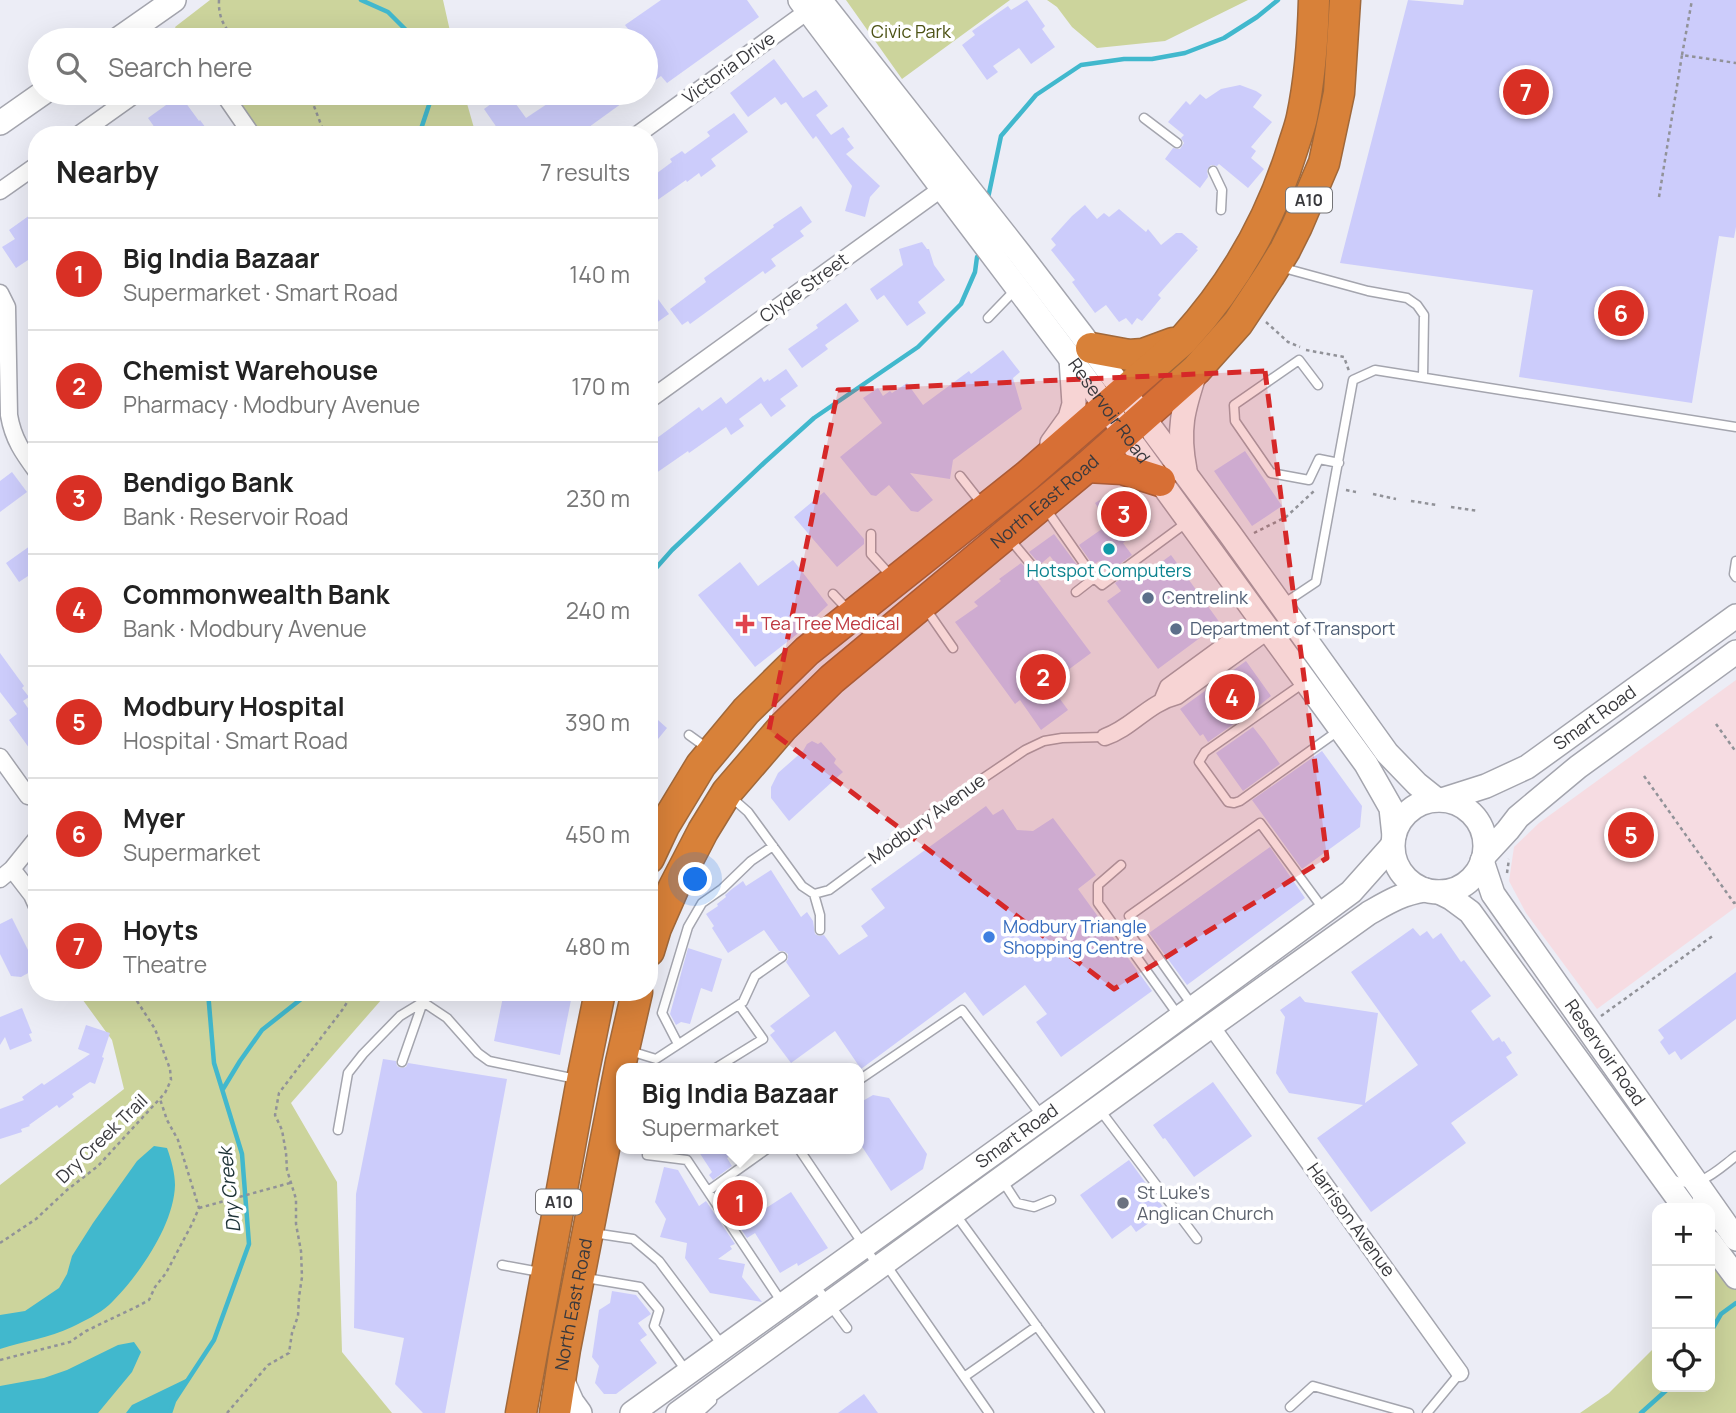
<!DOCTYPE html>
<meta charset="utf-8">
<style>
:root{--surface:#fff;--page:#f6f6f6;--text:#222;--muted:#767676;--line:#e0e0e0;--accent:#d93025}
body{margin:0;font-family:Manrope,sans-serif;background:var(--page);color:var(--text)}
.controls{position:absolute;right:21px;bottom:21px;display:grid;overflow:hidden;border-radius:14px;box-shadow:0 7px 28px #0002}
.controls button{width:63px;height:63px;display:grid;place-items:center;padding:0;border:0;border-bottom:2px solid var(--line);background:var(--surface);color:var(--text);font:35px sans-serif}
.you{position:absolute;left:696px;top:880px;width:24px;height:24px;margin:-18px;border:5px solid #fff;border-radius:50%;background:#1a73e8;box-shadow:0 0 0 10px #1a73e833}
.badge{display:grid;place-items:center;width:46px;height:46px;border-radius:50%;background:var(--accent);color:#fff;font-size:23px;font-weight:700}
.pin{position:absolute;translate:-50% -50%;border:4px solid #fff;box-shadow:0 2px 7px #0006}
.popup{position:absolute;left:616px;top:1063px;width:248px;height:91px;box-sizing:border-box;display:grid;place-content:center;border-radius:14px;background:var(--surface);filter:drop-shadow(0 2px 5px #0005);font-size:23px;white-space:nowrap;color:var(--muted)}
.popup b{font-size:26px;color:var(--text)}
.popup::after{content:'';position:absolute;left:50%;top:100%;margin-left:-14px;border:14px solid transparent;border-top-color:var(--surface)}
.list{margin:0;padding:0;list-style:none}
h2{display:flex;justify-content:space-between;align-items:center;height:91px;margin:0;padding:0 28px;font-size:30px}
h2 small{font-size:23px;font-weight:400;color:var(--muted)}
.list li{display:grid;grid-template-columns:46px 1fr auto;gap:21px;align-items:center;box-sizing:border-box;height:112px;padding:0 28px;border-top:2px solid var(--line)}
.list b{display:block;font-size:26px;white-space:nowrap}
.list p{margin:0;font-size:23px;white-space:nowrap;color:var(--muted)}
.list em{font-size:23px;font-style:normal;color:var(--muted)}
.icon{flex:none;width:38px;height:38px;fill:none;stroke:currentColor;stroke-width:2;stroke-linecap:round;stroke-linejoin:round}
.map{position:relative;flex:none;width:1736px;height:1413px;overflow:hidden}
.search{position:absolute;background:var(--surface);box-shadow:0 7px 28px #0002;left:28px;top:28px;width:630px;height:77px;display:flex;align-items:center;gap:18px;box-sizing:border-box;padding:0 24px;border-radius:38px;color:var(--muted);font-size:26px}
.panel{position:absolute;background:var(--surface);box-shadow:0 7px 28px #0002;left:28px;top:126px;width:630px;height:875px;border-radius:28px}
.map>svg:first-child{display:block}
</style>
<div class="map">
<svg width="1736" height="1413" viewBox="0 0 1736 1413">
<rect width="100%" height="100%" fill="#ecedf6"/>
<path fill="#f6dce2" d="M1736 680V907L1597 1009 1526 913 1509 881 1514 847 1539 823Z"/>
<path fill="#ccd49c" d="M210 0H443L452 40H182L175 27Z
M846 0H1010L902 79Z
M1047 0H1248L1165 41 1097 48 1072 27 1057 7Z
M223 93H464L476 135H252Z
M77 992H370L382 999 291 1103 337 1182 342 1352 392 1413H0V1185L124 1089 112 1040Z
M1720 1256 1736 1277V1413H1580L1609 1393 1657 1345V1387H1710V1271Z"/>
<path fill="#41b8cd" d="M154 1146 167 1148C171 1159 175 1173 175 1185 174 1226 137 1278 109 1305 99 1314 84 1321 72 1327 49 1338 24 1341 0 1349V1315L25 1311 59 1288 67 1274 72 1256 93 1223 137 1161Z
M134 1342 141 1352 132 1372 98 1413H0V1386L44 1378 67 1370 118 1345Z
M190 1377 168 1413H126L132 1405Z"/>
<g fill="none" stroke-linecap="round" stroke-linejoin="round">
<path stroke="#41b8cd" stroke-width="4.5" d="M361 0 388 12 416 40
M419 135 433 93
M988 198 1001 136 1036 95 1081 65 1124 59H1152L1185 53 1224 38 1257 17 1278 0
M649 576 672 550 765 462 814 418 918 347 961 304 975 272 977 257
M223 1089 240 1061 262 1030 310 992
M1710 1333 1721 1314 1736 1303
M170 1413 174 1401 214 1340 249 1244 242 1154 214 1063 208 992
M1641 1413 1670 1387"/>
</g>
<path fill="#ccccfb" d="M661 0H747L759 17 667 83 661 76 646 87V40H636L625 25Z
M1027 0 1045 26 1042 29 1055 47 1031 64 1019 48 993 66 998 72 987 80 962 45 975 35 972 31 1008 6 1011 10Z
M1408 0 1463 5 1464 0H1736V227L1734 238 1719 236 1692 403 1519 377 1533 290 1340 263Z
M774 59 803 98 816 90 828 106 816 115 831 135 843 127 850 137 847 139 854 148 846 154 880 186 870 197 865 217 845 211 852 186 816 136 813 139 786 102 781 105 775 97 748 117 730 93Z
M1240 85 1256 91 1262 95 1253 107 1272 122 1251 147 1256 151 1251 158 1264 169 1248 188 1219 164 1217 166 1211 165 1207 170 1208 177 1200 188 1165 159 1173 148 1180 149 1184 143 1181 138 1184 135 1168 122 1186 101 1190 105 1200 94 1206 99 1221 89Z
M506 93H508L526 118 562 94 570 105 587 93H636L578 135H502L484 109Z
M180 95 199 121 200 120 211 135H160L148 118Z
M734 113 748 132 711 159 716 166 701 177 699 173 687 182 686 180 649 206V179L672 162 670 159 682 151 685 154 710 136 707 132Z
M1085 205 1097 219 1104 213 1109 217 1119 209 1146 232 1148 229 1161 245 1176 233H1182L1198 247 1196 249 1198 250 1158 295 1161 298 1142 321 1137 318 1132 325 1126 318 1119 322 1106 305 1095 313 1072 282 1075 280 1051 250 1056 245 1051 239 1072 216Z
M801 206 812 222 800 231 804 236 771 259 776 266 765 274 763 271 690 324 688 321 682 325 670 309 706 282 704 278 774 227 773 225Z
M37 210V254L16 268 2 247 15 239 9 230Z
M922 242 927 249H929L934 265 945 280 918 302 926 313 907 326 884 295 877 300 870 289 903 265 899 249Z
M649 287 669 314 649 328Z
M846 303 859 321 825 345 828 349 802 368 788 349 818 328 816 325Z
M1003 350 1020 372 1013 378 1022 409 953 460 950 479 910 473 933 500 918 512 911 511 889 485 876 496 871 495 840 457 882 423 863 398 878 388 883 396 890 391 892 393 907 383 923 405 969 371 971 374Z
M786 369 798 386 780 399 786 406 771 417 761 403 739 419 744 426 731 435 726 427 689 453 688 451 649 478V427L657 438 699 407 702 411 721 397 726 404 761 377 764 382 768 379 769 381Z
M1245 451 1282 506 1252 526 1214 471Z
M12 472 27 492 0 512V481Z
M824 492 864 539V544L837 567 794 517Z
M1111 493 1117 500 1126 494 1129 498 1133 497 1151 522 1123 543 1132 555 1108 573 1099 561 1093 565 1079 545 1109 524 1095 503Z
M1054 534 1083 573 1070 583 1050 556 1042 563 1038 562 1029 552Z
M37 541V570L19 582 6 563Z
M1171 555 1220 623 1158 669 1107 601 1121 591 1115 583 1139 566 1145 574Z
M793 560 828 605 796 635 755 667 698 595 740 562 758 586Z
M1021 563 1032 574 1091 653 1049 684 1068 710 1041 730 1020 700 1015 704 955 622 978 606 974 602 1001 581 999 579Z
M0 653 24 686 22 688 29 697 23 701 37 721V759L9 720 17 714 0 692Z
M1246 661 1271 696 1255 709 1208 742 1203 734 1200 736 1180 709Z
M649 712 667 728 649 750Z
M1253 727 1264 741 1280 764 1243 791 1216 753Z
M812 741 818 744 821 742 836 759 834 763 843 772 789 821 771 798V787L778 773 803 751 807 744Z
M1322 751 1362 806 1360 827 1302 869 1252 800Z
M986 806 993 815 1003 809 1017 830 1033 831 1053 818 1096 875 1078 889 1152 991 1061 1057 1036 1022 1047 1014 1025 985 983 1016 965 992 861 1069 835 1031 791 1063 770 1035 775 1031 770 1026 810 996 786 962 788 959V954L784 951H779L764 930 728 953 712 928 714 926 706 914 718 906 717 904 726 897 725 895 732 889 743 881 746 886 771 870 801 917 807 912 813 921 815 934 819 936 824 935 839 955 868 936 861 926 885 908 871 889Z
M1270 847 1305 898 1187 985 1149 933Z
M12 918 35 964 30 972 21 977 11 976 0 954V924Z
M1413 928 1420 936 1427 931 1433 939 1441 933 1461 962 1464 960 1491 996 1471 1011 1493 1041 1499 1037 1502 1042 1504 1041 1512 1053 1506 1057 1518 1075 1451 1123 1466 1143 1371 1212 1317 1138 1363 1105 1289 1093 1276 1073 1285 1017 1280 1010 1300 996 1305 1002 1378 1013 1365 1103 1418 1065 1351 972Z
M688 948 722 959 712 992 701 988 690 1024 681 1022 676 1025 670 1014Z
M1736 972V1019L1681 1060 1675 1051 1669 1055 1660 1042 1664 1038 1658 1030Z
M504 992H531L571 1000 560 1055 494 1041Z
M22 1008 32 1033 29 1034 32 1041 10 1050 5 1037 0 1045V1017Z
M86 1025 110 1033 102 1057 104 1058 95 1084 90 1082 72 1094 74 1097 59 1108 57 1105 29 1125 30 1126 21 1129 22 1132 0 1139V1109L24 1100 22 1097 42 1083 44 1085 90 1054 78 1049Z
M383 1059 396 1061 397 1066 401 1068 406 1067 408 1063 507 1079 445 1413H423L395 1384 404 1338 354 1328 356 1194Z
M1213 1082 1252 1136 1194 1177 1165 1138 1163 1139 1153 1125Z
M873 1095 889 1098 927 1154 923 1169 891 1191 859 1142V1111L864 1107 861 1102Z
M697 1149H740L727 1158 732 1166 713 1180 709 1175 712 1172Z
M1129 1160 1166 1211 1136 1232 1131 1225 1112 1239 1080 1195Z
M664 1167 678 1170 699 1206 706 1201 735 1244 730 1246 732 1249 718 1259 745 1264 742 1277 762 1302 710 1293 685 1258 687 1243 660 1237 666 1219 655 1202Z
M740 1177 763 1210 791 1192 828 1248 798 1266 797 1263 780 1273 755 1233 747 1238 717 1194Z
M612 1291 636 1295 651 1314 638 1323 647 1335 640 1340 657 1363 616 1394H604L595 1383 599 1366 592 1357 599 1310 610 1303Z
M864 1394 878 1413H838Z"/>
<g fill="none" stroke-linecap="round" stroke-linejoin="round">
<g stroke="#a4a5ae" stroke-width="11">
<path id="lane" d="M1144 118 1177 143
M1213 171 1222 190 1221 210
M1280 267 1368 291 1407 298 1417 305 1424 315 1423 377
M988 318 1015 290
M1318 385 1299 360 1234 405 1235 421 1271 473 1309 480 1319 459 1339 463
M960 476 982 504
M1046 509 1094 578
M871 534V554L891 576
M1009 538 1034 568 1051 571
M1736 561 1734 574 1736 577
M1076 592 1094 578 1102 585 1186 523
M833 594 848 610
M1283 604 1316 582 1353 380 1375 370 1736 427
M926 609 953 648
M1305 682 1205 752 1199 762 1228 802 1234 803 1240 801 1338 731
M689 735 707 748
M731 797 748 812 802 886 814 894 829 890 948 802 1025 750 1044 741 1062 738 1105 737
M1121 865 1098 885V903L1178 1015
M814 894 820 915V930
M1192 1005 1129 916 1260 823 1324 910
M678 1044 662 1013 688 927 702 903 722 889 751 861 773 846
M630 1051 656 1059 743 1002 755 976 782 957
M402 1062 423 1002 447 1018 478 1053 489 1061 576 1079
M716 1068 763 1039 739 1005
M859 1080 962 1010 1041 1115
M1100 1110 1197 1239
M338 1130 348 1073 363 1054 400 1016 423 1002 430 992
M799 1149 877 1265
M647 1155 687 1160 781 1301
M1671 1179C1698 1191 1715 1172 1736 1156
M1002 1180 1017 1203 1034 1207 1051 1200
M708 1191 767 1149
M1697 1193V1208
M956 1215 1100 1413
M593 1233 633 1239 659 1261 722 1345
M502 1265 540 1272
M887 1266 989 1413
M586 1278 640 1287 659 1310 654 1326 687 1372
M815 1285 847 1328
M964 1377 1037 1326
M1290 1407 1313 1386 1409 1413
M699 1413 712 1401
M1427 1413 1460 1373"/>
</g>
<g stroke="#a4a5ae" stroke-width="19">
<path id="street" d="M223 93 252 135
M78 135 137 93
M637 135 816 5
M0 191 37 165
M0 293 7 307 9 415C13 439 23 453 37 472
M649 400 948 184
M1163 699 1168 687 1261 619
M1105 737C1132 728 1148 703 1177 696L1269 630
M0 757 28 796 37 798
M12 869 32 895 37 906
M0 879 12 869 37 838
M1211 1026 1460 1373"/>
</g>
<g stroke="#a4a5ae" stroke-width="26">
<g id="secondary">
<path id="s1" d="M800 0 1071 359 1366 764 1391 808 1394 836"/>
<path d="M820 0 1020 254 1081 334 1230 534 1387 753 1417 784 1437 800"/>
<path d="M117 40 174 0"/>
<path d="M0 123 43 93"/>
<path d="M1052 443 1070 418 1074 404 1071 359"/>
<path d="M1185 470C1177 429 1183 409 1196 370"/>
<circle cx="1439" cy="846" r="46"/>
<path id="s2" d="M1442 800 1486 786 1527 767 1736 616"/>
<path d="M1484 856 1508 830 1518 817 1578 767 1736 652"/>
<path id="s3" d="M1482 861 1493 894 1736 1239"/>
<path d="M1439 892 1451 898 1470 912 1685 1208"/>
<path d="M1710 1242 1736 1277"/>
<path d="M561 1377 572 1402 580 1413"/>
<path id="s4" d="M632 1413 1066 1101 1351 892 1392 846"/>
<path d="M678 1413 1211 1026 1369 913C1390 901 1401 894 1425 890"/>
</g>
</g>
<g stroke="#a0683a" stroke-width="33">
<g id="highway">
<path d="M1091 348 1129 355 1143 354 1173 343"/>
<path d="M1087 467 1122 469 1160 481"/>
<path d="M649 858 664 826 701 765 746 711 807 651 1027 476 1183 340C1233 285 1271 219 1293 147 1296 137 1300 127 1302 117 1310 79 1313 38 1314 0"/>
<path id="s5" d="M649 951 656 928 674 887 703 831 727 792 783 727 832 679 1087 467 1196 370 1238 323 1269 276 1285 250 1297 226 1324 163 1339 93 1345 0"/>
<path d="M521 1413 582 1080 600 992"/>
<path id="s6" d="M555 1413 565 1349 621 1062 637 992"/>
</g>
</g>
<path stroke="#919298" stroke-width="2.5" stroke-dasharray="3.5 3.5" stroke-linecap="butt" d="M219 0C218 17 225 32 240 40
M1682 55 1692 0
M309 93 325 135
M1659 197 1682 55 1736 63
M1266 322 1288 342 1300 347
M1306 350 1344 357 1349 371
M1346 490 1356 492
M1373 494 1396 499
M1411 501 1437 505
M1451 507 1478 511
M1254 533 1286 517 1314 491
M1716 724 1736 752
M1644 776 1734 903 1736 902
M1507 873 1509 859
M1601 1016 1714 935
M199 1208 290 1183
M0 1243 36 1219 67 1190 98 1166 165 1093 171 1080 170 1069 155 1029 137 1001 134 992
M0 1360 70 1342 86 1331 138 1306 149 1300 155 1287 166 1273 192 1224 199 1208 178 1140 167 1120 160 1099
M227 1413 268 1365 289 1353 292 1333 298 1316 299 1297 302 1277 301 1251 296 1224V1199L287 1170 286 1153 282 1130 275 1115 279 1093 343 1009 353 992"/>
<use href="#lane" stroke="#fff" stroke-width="8"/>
<use href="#street" stroke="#fff" stroke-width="16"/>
<use href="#secondary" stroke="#fff" stroke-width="23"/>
<use href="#highway" stroke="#d88139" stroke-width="30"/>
</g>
<path fill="#d62828" fill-opacity="0.2" stroke="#d62828" stroke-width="5" stroke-dasharray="14 9" stroke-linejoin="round" d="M1265 371 1327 858 1114 989 769 730 838 390Z"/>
<circle fill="#0f9aa8" stroke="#fff" stroke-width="2.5" cx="1109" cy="549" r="7"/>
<g fill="#5c6f8a" stroke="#fff" stroke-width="2.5">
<circle cx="1148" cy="598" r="7"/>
<circle cx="1176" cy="629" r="7"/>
</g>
<path fill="#e0444e" stroke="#fff" stroke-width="2.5" d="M741.5 613.5h7v7h7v7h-7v7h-7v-7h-7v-7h7z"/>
<circle fill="#3f7fe0" stroke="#fff" stroke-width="2.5" cx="989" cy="937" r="7"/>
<circle fill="#6b7280" stroke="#fff" stroke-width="2.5" cx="1123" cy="1203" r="7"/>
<g text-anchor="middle" stroke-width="7" stroke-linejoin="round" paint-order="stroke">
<g fill="#fff" stroke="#747477" stroke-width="2">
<rect x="1286" y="187.5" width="46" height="25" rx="5"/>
<rect x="536" y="1189.5" width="46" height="25" rx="5"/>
</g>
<g font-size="16" font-weight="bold" fill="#39393d">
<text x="1309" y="206">A10</text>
<text x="559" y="1208">A10</text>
</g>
<g font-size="18" fill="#4c5215" stroke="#fff">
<text x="911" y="38">Civic Park</text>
</g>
<g font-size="18" fill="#39393d" stroke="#fff">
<text transform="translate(729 68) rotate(-36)" y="6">Victoria Drive</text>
<text transform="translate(804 288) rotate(-36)" y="6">Clyde Street</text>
<text dy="6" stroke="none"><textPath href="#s1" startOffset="514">Reservoir Road</textPath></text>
<text dy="6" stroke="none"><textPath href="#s5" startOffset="609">North East Road</textPath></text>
<text dy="6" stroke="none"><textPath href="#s2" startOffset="175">Smart Road</textPath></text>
<text transform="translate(927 819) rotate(-36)" y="6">Modbury Avenue</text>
<text dy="6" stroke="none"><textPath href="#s3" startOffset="229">Reservoir Road</textPath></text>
<text dy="6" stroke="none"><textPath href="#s4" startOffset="474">Smart Road</textPath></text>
<text transform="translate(102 1139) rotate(-44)" y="6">Dry Creek Trail</text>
<text transform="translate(1351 1220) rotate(54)" y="6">Harrison Avenue</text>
<text dy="6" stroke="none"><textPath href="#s6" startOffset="110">North East Road</textPath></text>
</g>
<g font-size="18" fill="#0d838f" stroke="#fff">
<text x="1109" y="577">Hotspot Computers</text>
</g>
<g font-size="18" fill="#4e5e75" stroke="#fff" text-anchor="start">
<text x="1162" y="604">Centrelink</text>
<text x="1190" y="635">Department of Transport</text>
</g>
<g font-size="18" fill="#be3a42" stroke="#fff" text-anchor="start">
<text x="761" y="630">Tea Tree Medical</text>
</g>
<g font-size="18" fill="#366cbe" stroke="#fff" text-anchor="start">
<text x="1003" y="933">Modbury Triangle<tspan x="1003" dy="21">Shopping Centre</tspan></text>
</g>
<g font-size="18" fill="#5b616d" stroke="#fff" text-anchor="start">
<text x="1137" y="1199">St Luke's<tspan x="1137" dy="21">Anglican Church</tspan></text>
</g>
<g font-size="19" font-style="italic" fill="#1c3135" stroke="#fff">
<text transform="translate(229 1190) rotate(-96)" y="7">Dry Creek</text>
</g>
</g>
</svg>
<div class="controls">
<button>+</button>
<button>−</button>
<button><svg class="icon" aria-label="locate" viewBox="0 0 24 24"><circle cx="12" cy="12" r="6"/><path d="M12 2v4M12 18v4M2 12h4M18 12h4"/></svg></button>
</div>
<div class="you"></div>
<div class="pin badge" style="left:740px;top:1203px">1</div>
<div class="popup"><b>Big India Bazaar</b>Supermarket</div>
<div class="pin badge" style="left:1043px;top:677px">2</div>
<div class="pin badge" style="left:1124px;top:514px">3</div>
<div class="pin badge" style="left:1232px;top:697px">4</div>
<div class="pin badge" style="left:1631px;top:835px">5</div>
<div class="pin badge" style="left:1621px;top:313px">6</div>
<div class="pin badge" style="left:1526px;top:92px">7</div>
<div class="search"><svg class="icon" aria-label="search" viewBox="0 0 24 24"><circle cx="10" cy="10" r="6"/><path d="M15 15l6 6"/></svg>Search here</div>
<section class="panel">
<h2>Nearby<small>7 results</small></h2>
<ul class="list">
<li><span class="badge">1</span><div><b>Big India Bazaar</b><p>Supermarket · Smart Road</p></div><em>140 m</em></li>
<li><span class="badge">2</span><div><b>Chemist Warehouse</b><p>Pharmacy · Modbury Avenue</p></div><em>170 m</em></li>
<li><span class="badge">3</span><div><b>Bendigo Bank</b><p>Bank · Reservoir Road</p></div><em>230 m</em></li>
<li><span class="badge">4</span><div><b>Commonwealth Bank</b><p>Bank · Modbury Avenue</p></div><em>240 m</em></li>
<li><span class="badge">5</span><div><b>Modbury Hospital</b><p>Hospital · Smart Road</p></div><em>390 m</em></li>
<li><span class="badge">6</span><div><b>Myer</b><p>Supermarket</p></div><em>450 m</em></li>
<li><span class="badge">7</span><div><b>Hoyts</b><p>Theatre</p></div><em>480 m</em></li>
</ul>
</section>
</div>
